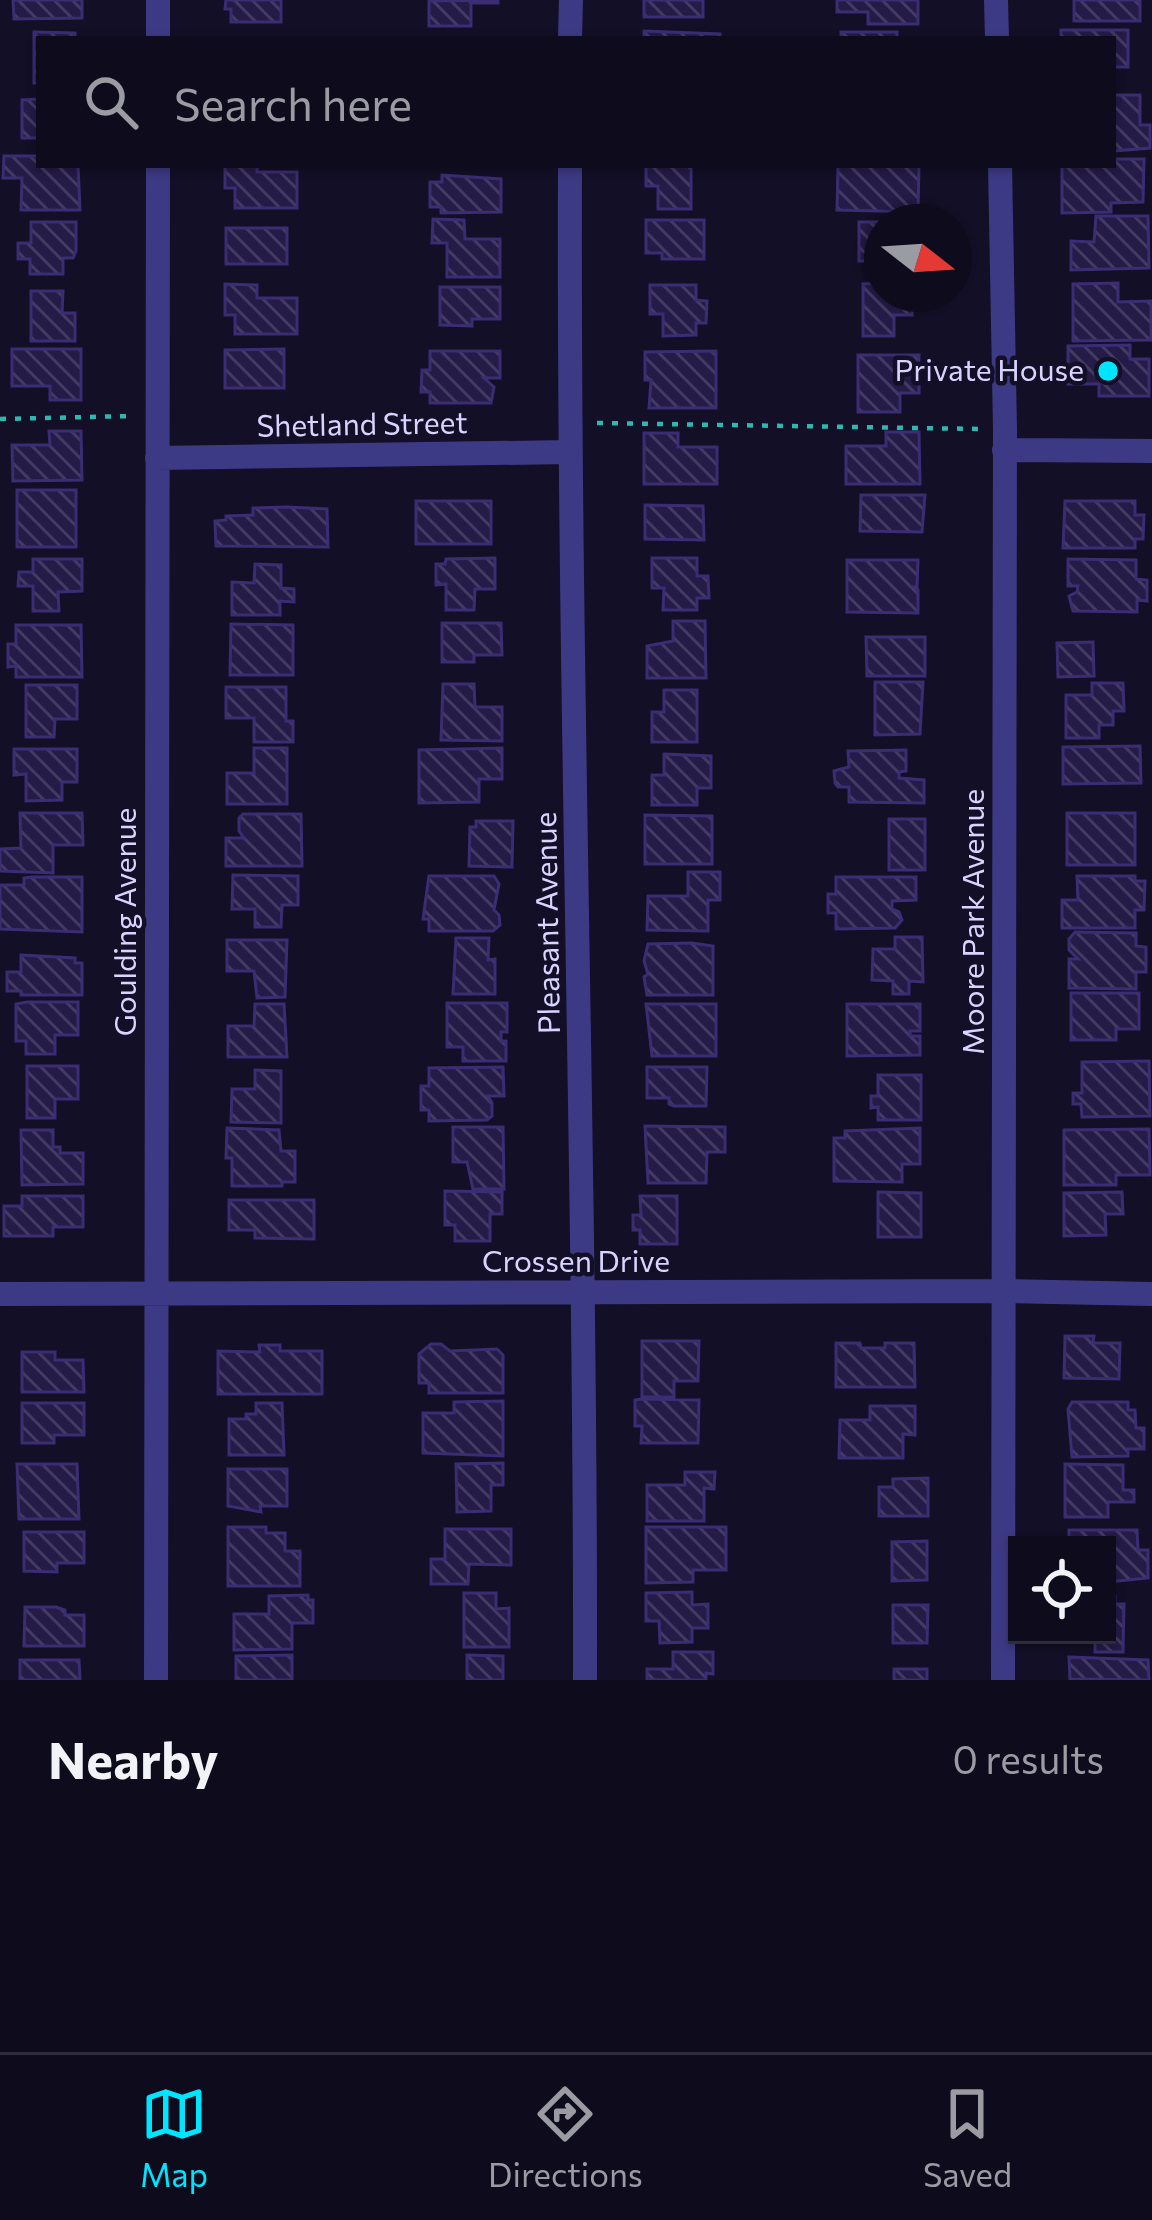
<!DOCTYPE html>
<style>
:root{--surface:#0e0b1c;--page:#1c1929;--text:#f1f3f6;--muted:#9b9ba3;--line:#2e2b3b;--accent:#00e5ff}
body{margin:0;font-family:Commissioner,sans-serif;background:var(--page);color:var(--text)}
.controls{position:absolute;right:36px;bottom:36px;display:grid;overflow:hidden;border-radius:0px;box-shadow:0 3px 9px #0004}
.controls button{width:108px;height:108px;display:grid;place-items:center;padding:0;border:0;border-bottom:3px solid var(--line);background:var(--surface);color:var(--text);font:60px sans-serif}
.compass{position:absolute;left:864px;top:204px;width:108px;height:108px;border-radius:50%;background:var(--surface);box-shadow:0 3px 9px #0004;rotate:107deg}
.list{margin:0;padding:0;list-style:none}
h2{display:flex;justify-content:space-between;align-items:center;height:156px;margin:0;padding:0 48px;font-size:51px}
h2 small{font-size:39px;font-weight:400;color:var(--muted)}
.icon{flex:none;width:66px;height:66px;fill:none;stroke:currentColor;stroke-width:2;stroke-linecap:round;stroke-linejoin:round}
.map{position:relative;flex:none;width:1152px;height:1680px;overflow:hidden}
.search{position:absolute;background:var(--surface);box-shadow:0 3px 9px #0004;left:36px;right:36px;top:36px;height:132px;display:flex;align-items:center;gap:30px;box-sizing:border-box;padding:0 42px;border-radius:0px;color:var(--muted);font-size:45px}
.sheet{height:372px;background:var(--surface)}
nav{display:flex;justify-content:space-around;align-items:center;box-sizing:border-box;height:168px;border-top:3px solid var(--line);background:var(--surface);font-size:33px;color:var(--muted)}
nav a{display:grid;justify-items:center;gap:6px}
nav .on{color:var(--accent)}
.map>svg:first-child{display:block}
</style>
<div class="map">
<svg width="1152" height="1680" viewBox="0 0 1152 1680">
<defs>
<pattern id="building-back-hatch" width="6" height="6" patternUnits="userSpaceOnUse" patternTransform="scale(3)"><rect width="6" height="6" fill="#241b47"/><path d="M-1 5l2 2M0 0l6 6M5-1l2 2" fill="none" stroke="#433b63"/></pattern>
</defs>
<rect width="100%" height="100%" fill="#130f26"/>
<path fill="url(#building-back-hatch)" stroke="#3b2d73" stroke-width="3" d="M13 0H82V18L14 19Z
M226 0H281V22H231V9H225Z
M498 0V3H471V26H429V1Z
M644 0H703V17H644Z
M837 0H918V24H868V12H837Z
M1074 0H1140V21H1074Z
M1061 30H1128V67H1113V39H1061Z
M644 31 720 34V39H644Z
M34 32 75 33V39H39V83H34Z
M841 32H897V39H841Z
M1113 95H1140V125H1150V148L1113 151Z
M39 99V138H22V100Z
M4 156H39V165H78L80 210H21L22 178H3Z
M1113 159H1144L1143 202 1111 203V212L1062 213V165H1113Z
M225 165H257V172H297V208H235V188H225Z
M646 165H691V209H658V186H646Z
M869 165H919L918 212 837 210 838 166Z
M442 175 501 179V212L441 213V207H430V182H442Z
M1096 216H1148L1149 268 1071 270V241L1094 242Z
M433 219 464 220 465 239H500V277H447V243H432Z
M646 220H704V259H662V253H646Z
M31 222H76V251L73 258H63V274H30V259H18V243H31Z
M859 222H919H882V261H859Z
M226 228H287V264H226Z
M882 283V294H912V315H894V336H863V284Z
M1118 283V302L1151 301V340L1073 341V284Z
M225 284 257 285V298H297V334H235V315H225Z
M650 285H696V300L707 301 706 323H696V335L663 336V314H650Z
M440 287H500V319H472V326L440 325Z
M31 291H63L62 313H75V341H31Z
M1130 345V359H1149V396H1099V384H1068V346Z
M12 349H81V400H50V386H12Z
M284 349V388H225V350Z
M430 351H500V378H484L494 387 491 403H430V392H421L422 370H430Z
M716 351V408H649L651 380H645V352Z
M858 355H919V393H900V412H858Z
M49 431H81L82 480 13 481 12 445H50Z
M886 432H919L920 484H846V446H886Z
M644 433H678V447H717V484H644Z
M17 490H76V547H17Z
M861 495H925L922 532 860 531Z
M416 501H491V544H416Z
M1065 501H1135V515H1144L1143 539H1135V548H1063Z
M645 505 703 506 704 540 645 539Z
M287 507 327 509 328 547 216 546 215 521 226 520V516L253 515V508Z
M495 558V589H475L474 610H446V584L436 585V564H445L446 559Z
M652 558H697V576H708L709 598H697V610H663L664 588H652Z
M33 559H82V591L58 592 59 611H33V586H18L19 572H33Z
M1068 559 1136 560V579L1147 580V601L1137 600V612L1073 611 1069 596 1077 592 1078 586H1068Z
M847 560H918L917 587H914L918 590V613L847 612Z
M255 564 281 565V588L294 589V602L280 601V615H232V582L254 583Z
M673 621H705L706 678H647V646L673 641Z
M442 623H501L502 655H474V662H442Z
M231 624 293 625V675H230Z
M16 625H81L82 677H16V666L8 667V644H16Z
M866 637H925V676H867Z
M1093 642 1094 676 1058 677 1057 643Z
M875 682H923L920 734 875 735Z
M1092 683H1123L1124 711H1113V725H1099V738H1066V695H1092Z
M443 684H474L475 707H502V741L441 740Z
M26 685H77V719H55L54 737H26Z
M226 687H286V721H293V742H254V718H226Z
M664 690H697V742H652V712H664Z
M1140 746 1141 783 1063 784V747Z
M254 748H287V804H227V773H254Z
M502 748V779H479V802L419 803V750Z
M14 749H77V782H62V800L26 801V774L14 775Z
M906 750V771L899 772V778L924 780V803L849 802V787H838L835 783 834 771 849 767 848 751Z
M664 754 711 756V788H697V805H652V775H664Z
M20 813H82L83 845H53V873L0 871V849L21 848Z
M1067 813H1135V865H1067Z
M243 814H301L302 866H226V838H244L239 831V818Z
M645 815 712 816V864H645Z
M889 819H925V870H889Z
M476 821H513L512 867 469 866 470 827H476Z
M688 872H720V900H708V931L647 930 648 896H688Z
M233 875 298 876V905H282L281 927H255V909H232Z
M429 876H494L499 884 494 910 499 915 500 925 493 931H429V919H423Z
M1077 876H1135V881H1145L1144 910H1135V928H1062V900H1078Z
M32 877H82V932L0 929V885H24V878Z
M836 877H916V900L892 901V909L899 912 902 920 895 928 836 929V913H828V894H836Z
M1075 932 1136 933V946L1146 947V972H1136V989L1069 988V959H1078L1069 950V939Z
M895 937H922L923 982 909 981V994H893V981L872 980 873 949H895Z
M456 938H489L488 960 495 959V994H453Z
M227 940H287L285 997 257 998 254 971H227Z
M692 943 713 946V995H647L644 977 648 974 644 961 648 944Z
M21 955 75 958V963H82V995H21V991H7V972H21Z
M1071 993H1139V1029H1116V1040H1071Z
M27 1002H78V1035H55V1054H26V1041H16V1004Z
M447 1003H507V1032H501V1041H506V1061H463V1047H447Z
M255 1004H284L287 1057H228V1026H254Z
M646 1004H716V1056H652Z
M847 1004H920V1031H910V1036H920V1055L847 1056Z
M1149 1061 1150 1116 1082 1117 1081 1104H1073V1093H1082V1062Z
M27 1066H78V1099H55V1118H27Z
M503 1067 504 1096H488L492 1103V1116L487 1120 429 1121V1110H421V1086H429V1068Z
M647 1067H707L706 1106H674L669 1104V1098H647Z
M255 1070 281 1071V1123L231 1122 232 1089H255Z
M878 1075H921V1120H878V1107L871 1108V1096H878Z
M645 1126 725 1127V1152H707L706 1183H648Z
M453 1127H503L504 1189H473L467 1162H453Z
M227 1128 279 1130 281 1151H295V1182H282V1186H232V1158H226Z
M920 1128V1164H902V1182L834 1181V1138H845V1131Z
M1149 1129 1150 1175H1116V1185H1064V1130Z
M21 1130H53V1147H60V1153H83V1184L22 1185Z
M445 1191 502 1192V1214H490V1241H455V1225H445Z
M878 1192 921 1193V1237H878Z
M1122 1192 1123 1214H1105L1106 1235 1064 1236V1193Z
M22 1196H83V1227H53V1236H4V1206H22Z
M640 1196H677V1244H640V1230H633V1215H641Z
M229 1200H314V1239L255 1238V1230H229Z
M1065 1336H1094L1093 1343H1120L1119 1379 1064 1378Z
M642 1341H699L698 1381H674V1397H642Z
M836 1343H860L861 1348H885V1343H914L915 1387H836Z
M431 1344H441L450 1351 497 1349 503 1355V1393H429V1383H419V1354Z
M259 1345H280V1351H322V1394H218V1351L260 1352Z
M22 1352H55V1360H83L84 1392H22Z
M642 1399 699 1400 698 1443H641L642 1426H635V1400Z
M503 1401V1456L423 1453V1413H454V1402Z
M1072 1402H1128V1410H1135L1136 1428H1144V1449H1128V1456L1072 1457 1068 1409Z
M22 1403H84V1435H54V1443H22Z
M256 1403H282L284 1455H229V1419H246V1414H256Z
M870 1406H915V1435L903 1434V1458H839L840 1420H870Z
M503 1463V1485H491V1511L457 1512 456 1464Z
M17 1464H77L79 1519H19Z
M1065 1464 1123 1465V1490H1134V1502H1108V1517H1065Z
M228 1469H287V1506H260L261 1512 228 1506Z
M685 1472H715L714 1489 704 1488V1521H647V1485H685Z
M928 1478V1516H879V1487H893V1479Z
M228 1527H266V1533H285V1551H300V1586H228Z
M646 1527H726V1570H693V1582L646 1583Z
M445 1529H511V1565L469 1564 468 1584H431V1559H445Z
M1069 1530H1137L1138 1550H1148V1578L1107 1582V1545H1069Z
M24 1532H84V1563H57V1572L24 1571Z
M927 1541V1580L892 1581V1542Z
M692 1592V1605L708 1604V1628H692V1642L660 1643 659 1621H646V1593Z
M464 1593H496V1609L509 1608V1647H464Z
M308 1595V1600H313V1623H292V1649L234 1650V1614H269V1596Z
M1107 1596H1115V1604H1124L1123 1652H1095V1640L1064 1641V1635H1107Z
M893 1605H928L927 1643H893Z
M25 1607H56L65 1610V1615H84V1646H24Z
M673 1652H713V1674L706 1673V1680H647V1669H673Z
M292 1655V1680H236V1656Z
M467 1655 503 1656V1680H467Z
M1069 1657 1148 1660 1149 1680 1070 1679Z
M20 1660H79L80 1680H20Z
M894 1669H927V1680H894Z"/>
<g fill="none" stroke-linecap="round" stroke-linejoin="round">
<path stroke="#2fb8b0" stroke-width="4.5" stroke-dasharray="6 9" stroke-linecap="butt" d="M0 419 132 416
M597 423 981 429"/>
<path stroke="#3d3a85" stroke-width="24" d="M996 0 997 39
M158 39V0
M570 39 571 0
M570 165C568 670 586 1175 585 1680
M1000 165 1005 429 1003 1680
M1004 450 1152 451
M157 458 569 452
M0 1294 1003 1291 1152 1294
M156 1680 158 165"/>
</g>
<circle fill="#00e5ff" stroke="#130f26" stroke-width="4.5" cx="1108" cy="371" r="12"/>
<g text-anchor="middle" stroke-width="9" stroke-linejoin="round" paint-order="stroke">
<g font-size="30" fill="#d9d4ff" stroke="#130f26" text-anchor="end">
<text x="1084" y="381">Private House</text>
</g>
<g font-size="30" fill="#d9d4ff" stroke="#130f26">
<text transform="translate(362 425) rotate(-1)" y="10">Shetland Street</text>
<text transform="translate(126 922) rotate(-90)" y="10">Goulding Avenue</text>
<text transform="translate(974 922) rotate(-90)" y="10">Moore Park Avenue</text>
<text transform="translate(548 923) rotate(-91)" y="10">Pleasant Avenue</text>
<text x="576" y="1272">Crossen Drive</text>
</g>
</g>
</svg>
<div class="controls">
<button><svg class="icon" aria-label="locate" viewBox="0 0 24 24"><circle cx="12" cy="12" r="6"/><path d="M12 2v4M12 18v4M2 12h4M18 12h4"/></svg></button>
</div>
<svg class="compass" viewBox="-18 -18 36 36"><path d="M0-13l5 13h-10z" fill="#e53935"/><path d="M0 13l5-13h-10z" fill="#9b9ba3"/></svg>
<div class="search"><svg class="icon" aria-label="search" viewBox="0 0 24 24"><circle cx="10" cy="10" r="6"/><path d="M15 15l6 6"/></svg>Search here</div>
</div>
<section class="sheet">
<h2>Nearby<small>0 results</small></h2>
<ul class="list">
</ul>
</section>
<nav>
<a class="on"><svg class="icon" aria-label="map" viewBox="0 0 24 24"><path d="M3 6l6-2 6 2 6-2v14l-6 2-6-2-6 2zM9 4v14M15 6v14"/></svg>Map</a>
<a><svg class="icon" aria-label="directions" viewBox="0 0 24 24"><path d="M12 3l9 9-9 9-9-9zM9 14v-3h6M13 9l2 2-2 2"/></svg>Directions</a>
<a><svg class="icon" aria-label="saved" viewBox="0 0 24 24"><path d="M7 4h10v16l-5-4-5 4z"/></svg>Saved</a>
</nav>
